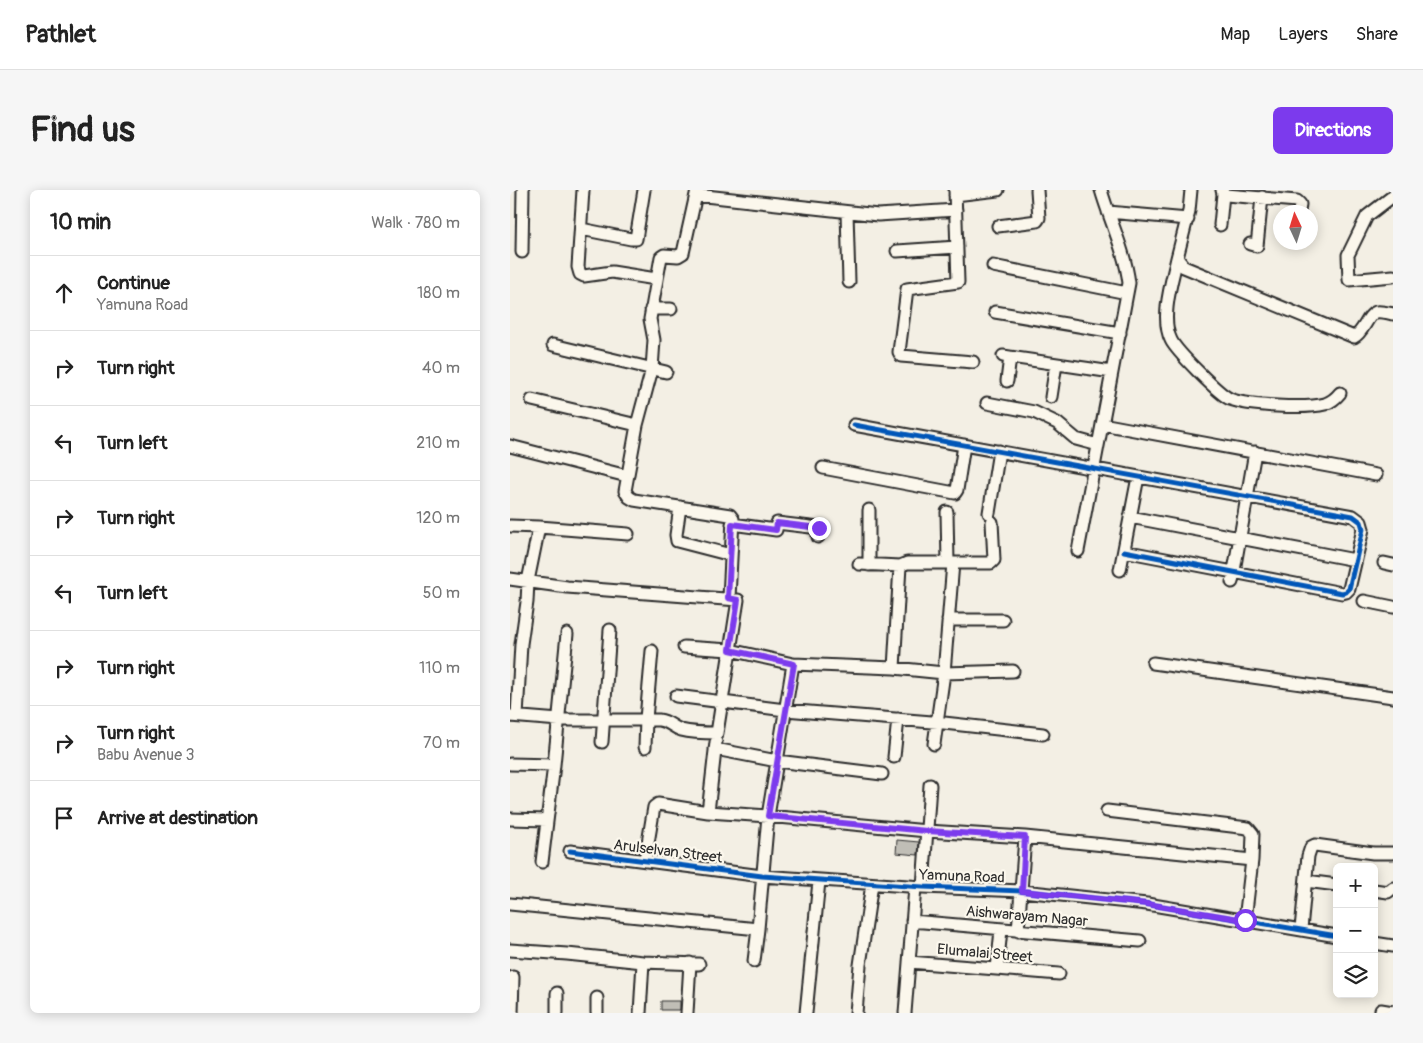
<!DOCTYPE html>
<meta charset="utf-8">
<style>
:root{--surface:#fff;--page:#f6f6f6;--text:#222;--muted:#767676;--line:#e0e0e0;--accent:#7c3aed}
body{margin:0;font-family:Pangolin,sans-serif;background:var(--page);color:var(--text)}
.controls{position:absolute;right:15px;bottom:15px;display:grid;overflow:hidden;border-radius:8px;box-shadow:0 2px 12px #0003}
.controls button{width:45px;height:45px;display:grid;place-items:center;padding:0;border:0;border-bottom:1px solid var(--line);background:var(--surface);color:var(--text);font:25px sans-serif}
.compass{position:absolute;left:763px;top:15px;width:45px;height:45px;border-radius:50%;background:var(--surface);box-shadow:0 2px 12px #0003;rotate:356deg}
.stop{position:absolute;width:15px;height:15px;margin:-11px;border:4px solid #7c3aed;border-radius:50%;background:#fff}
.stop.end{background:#7c3aed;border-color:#fff;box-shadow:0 1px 5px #0008}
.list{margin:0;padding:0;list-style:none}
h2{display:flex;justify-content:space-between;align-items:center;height:65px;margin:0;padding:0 20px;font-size:21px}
h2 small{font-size:16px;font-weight:400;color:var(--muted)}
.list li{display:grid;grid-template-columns:32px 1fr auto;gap:15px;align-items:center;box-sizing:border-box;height:75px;padding:0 20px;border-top:1px solid var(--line)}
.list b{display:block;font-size:19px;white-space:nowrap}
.list p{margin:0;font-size:16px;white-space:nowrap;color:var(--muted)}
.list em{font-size:16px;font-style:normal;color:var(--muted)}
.icon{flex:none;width:28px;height:28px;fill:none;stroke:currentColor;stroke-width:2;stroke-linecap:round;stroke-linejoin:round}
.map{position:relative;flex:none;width:883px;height:823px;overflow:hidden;border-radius:8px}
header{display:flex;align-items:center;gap:30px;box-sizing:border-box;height:70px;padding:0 25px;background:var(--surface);border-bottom:1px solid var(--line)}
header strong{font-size:24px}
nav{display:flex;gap:28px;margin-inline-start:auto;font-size:18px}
.intro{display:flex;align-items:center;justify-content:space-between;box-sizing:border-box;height:120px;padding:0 30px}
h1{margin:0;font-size:35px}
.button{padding:12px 22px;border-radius:8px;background:var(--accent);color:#fff;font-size:18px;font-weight:700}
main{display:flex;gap:30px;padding:0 30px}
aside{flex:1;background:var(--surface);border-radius:8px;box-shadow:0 2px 12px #0003}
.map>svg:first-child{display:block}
</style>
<header>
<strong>Pathlet</strong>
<nav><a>Map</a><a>Layers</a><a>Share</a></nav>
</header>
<div class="intro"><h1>Find us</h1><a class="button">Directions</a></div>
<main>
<aside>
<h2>10 min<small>Walk · 780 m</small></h2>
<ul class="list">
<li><svg class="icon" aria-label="ahead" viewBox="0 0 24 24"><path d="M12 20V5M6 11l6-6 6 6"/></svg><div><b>Continue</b><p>Yamuna Road</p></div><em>180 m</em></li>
<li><svg class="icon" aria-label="right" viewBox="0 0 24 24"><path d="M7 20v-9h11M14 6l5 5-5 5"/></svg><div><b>Turn right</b></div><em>40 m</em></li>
<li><svg class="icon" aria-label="left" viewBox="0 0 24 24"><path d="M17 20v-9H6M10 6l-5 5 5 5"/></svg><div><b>Turn left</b></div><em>210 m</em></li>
<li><svg class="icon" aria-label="right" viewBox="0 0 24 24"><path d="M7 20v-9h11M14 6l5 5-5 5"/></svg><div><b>Turn right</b></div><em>120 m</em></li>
<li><svg class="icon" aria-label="left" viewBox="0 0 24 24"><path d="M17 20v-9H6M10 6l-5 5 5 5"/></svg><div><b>Turn left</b></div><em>50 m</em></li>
<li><svg class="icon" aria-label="right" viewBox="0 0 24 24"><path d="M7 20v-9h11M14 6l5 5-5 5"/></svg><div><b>Turn right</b></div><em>110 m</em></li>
<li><svg class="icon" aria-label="right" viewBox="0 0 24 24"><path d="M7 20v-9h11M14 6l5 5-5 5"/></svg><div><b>Turn right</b><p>Babu Avenue 3</p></div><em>70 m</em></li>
<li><svg class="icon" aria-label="arrive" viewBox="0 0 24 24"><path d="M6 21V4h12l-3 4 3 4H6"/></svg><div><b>Arrive at destination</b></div></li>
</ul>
</aside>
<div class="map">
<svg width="883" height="823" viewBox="0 0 883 823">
<rect width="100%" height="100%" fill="#f3efe4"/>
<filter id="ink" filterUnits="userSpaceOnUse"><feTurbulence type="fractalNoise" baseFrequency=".02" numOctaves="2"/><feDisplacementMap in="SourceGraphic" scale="10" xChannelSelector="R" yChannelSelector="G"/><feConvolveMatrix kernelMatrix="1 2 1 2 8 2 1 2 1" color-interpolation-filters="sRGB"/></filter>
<g filter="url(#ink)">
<path fill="#c0beb6" stroke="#2b2b2b" d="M387 650 409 652 408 665 386 663Z
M151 811H170V820H151Z"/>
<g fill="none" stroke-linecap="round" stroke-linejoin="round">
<g stroke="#2b2b2b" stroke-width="15">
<path id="minor" d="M73 0 68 77 70 84 74 86 102 82 146 89
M187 0 173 63 168 66 154 65 151 67 140 129 144 150 142 179 127 235 115 301 119 307 124 310 220 325 223 329 219 408
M445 0 448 92 397 99 389 162 391 166 463 172
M681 0 679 21 667 68 674 77 844 147C854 142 857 125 866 122 871 121 878 123 883 124
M712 0 713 4 716 5 787 11 790 14 789 22
M186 5 368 25 446 20
M445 5 488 0
M883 6 857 26 838 65 839 90 883 86
M337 22 339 92
M598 22 678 29
M710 35 713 4
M488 36 527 31 529 28 527 0
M71 39 121 49H126L134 0
M740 54 747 56 752 7
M387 61 447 57
M12 62 13 0
M667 68C662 91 650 128 661 150 666 161 710 205 720 209 738 216 796 219 815 214 821 212 826 208 830 203
M483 76 617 103
M141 119H161
M485 122 610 143
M43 155 156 182
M493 166 602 182
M497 191 500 167
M541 207 546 174
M22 210 127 235
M477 213 524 222 547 233 566 249 588 255
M592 234 866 285
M344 235 843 326 851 332 853 339 839 399 836 402 832 403 614 361
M0 256 117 286
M313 278 445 303 447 300 454 255
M170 317 166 345 167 351 221 365
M359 320V375
M437 322 438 373
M479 323 489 261
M620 327 845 370
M222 334 266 340 267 333 309 338 308 347
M0 336 29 337 18 391 17 412 11 454 7 526
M29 337 118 344
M568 361 619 93C615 61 600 31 591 0
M874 373 883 375
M349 374 390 376
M610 380 628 287
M0 389 57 397 228 410 207 543C195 543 183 543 171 540 162 537 159 531 149 530H49L0 526
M722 392 745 262
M854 411 883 417
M438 430H493
M174 457 220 460 283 474 384 478 434 483 503 481
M643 473 883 507
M384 478 390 376 397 373H481L484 370 482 332
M166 506 275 520 434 533 533 544
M92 552 100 440
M424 554 434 483 443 373
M135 557 136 529 142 461
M205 559 267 571 372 584
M384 567 388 529
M0 574 44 575
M597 621 738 638 743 644 742 670
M198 622 206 552
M0 629 37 630
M60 661 252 686 413 697 512 701 637 714 827 746
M135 671 144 617 148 614 198 622 258 626 417 641 515 647 742 670 735 730
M32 672 44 575 57 444
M796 691 827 695
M413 697 420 595
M864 700 878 702 883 698
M0 714 248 739 258 626 283 474
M402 731 630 751
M791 739 798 666 801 657 805 655 863 663H883
M508 741 515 647
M864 753 883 756
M0 760 57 764 133 772 189 774
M244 771 248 739
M399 772 549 784
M487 779 491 740
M47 803V823
M87 808V823
M871 820 883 822
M2 823 3 787
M130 823 133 772
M177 823 180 773
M296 823 309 691
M346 823 350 775 362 694
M395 823 405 697"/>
</g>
<use href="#minor" stroke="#fbf7ec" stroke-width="11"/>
<g stroke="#fbf7ec" stroke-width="8">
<path id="cycleway" d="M344 235 843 326 851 332 853 339 839 399 836 402 832 403 614 361
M60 661 252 686 413 697 512 701 637 714 827 746"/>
</g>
<use href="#cycleway" stroke="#0057b8" stroke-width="5"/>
</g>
</g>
<g fill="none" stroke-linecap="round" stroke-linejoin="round" filter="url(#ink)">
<path stroke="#7c3aed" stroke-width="6" d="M309 338 267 333 266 340 222 334 218 408 228 410 220 460 284 474 258 626 417 641 515 647 512 701 637 714 735 730"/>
</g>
<g text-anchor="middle" stroke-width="4.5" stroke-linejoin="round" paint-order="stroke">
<g font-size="15" fill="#2b2b2b" stroke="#fbf7ec">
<text transform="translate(158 661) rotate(7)" y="5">Arulselvan Street</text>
<text transform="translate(452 686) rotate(2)" y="5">Yamuna Road</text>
<text transform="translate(517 726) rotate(5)" y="5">Aishwarayam Nagar</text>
<text transform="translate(475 763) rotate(5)" y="5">Elumalai Street</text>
</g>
</g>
</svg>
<div class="controls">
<button>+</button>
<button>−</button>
<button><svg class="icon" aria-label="layers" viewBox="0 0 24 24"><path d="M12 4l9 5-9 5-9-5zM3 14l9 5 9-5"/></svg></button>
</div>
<svg class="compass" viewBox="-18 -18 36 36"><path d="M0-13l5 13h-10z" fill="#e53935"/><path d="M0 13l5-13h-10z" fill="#767676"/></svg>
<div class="stop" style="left:735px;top:730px"></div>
<div class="stop end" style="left:309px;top:338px"></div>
</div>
</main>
